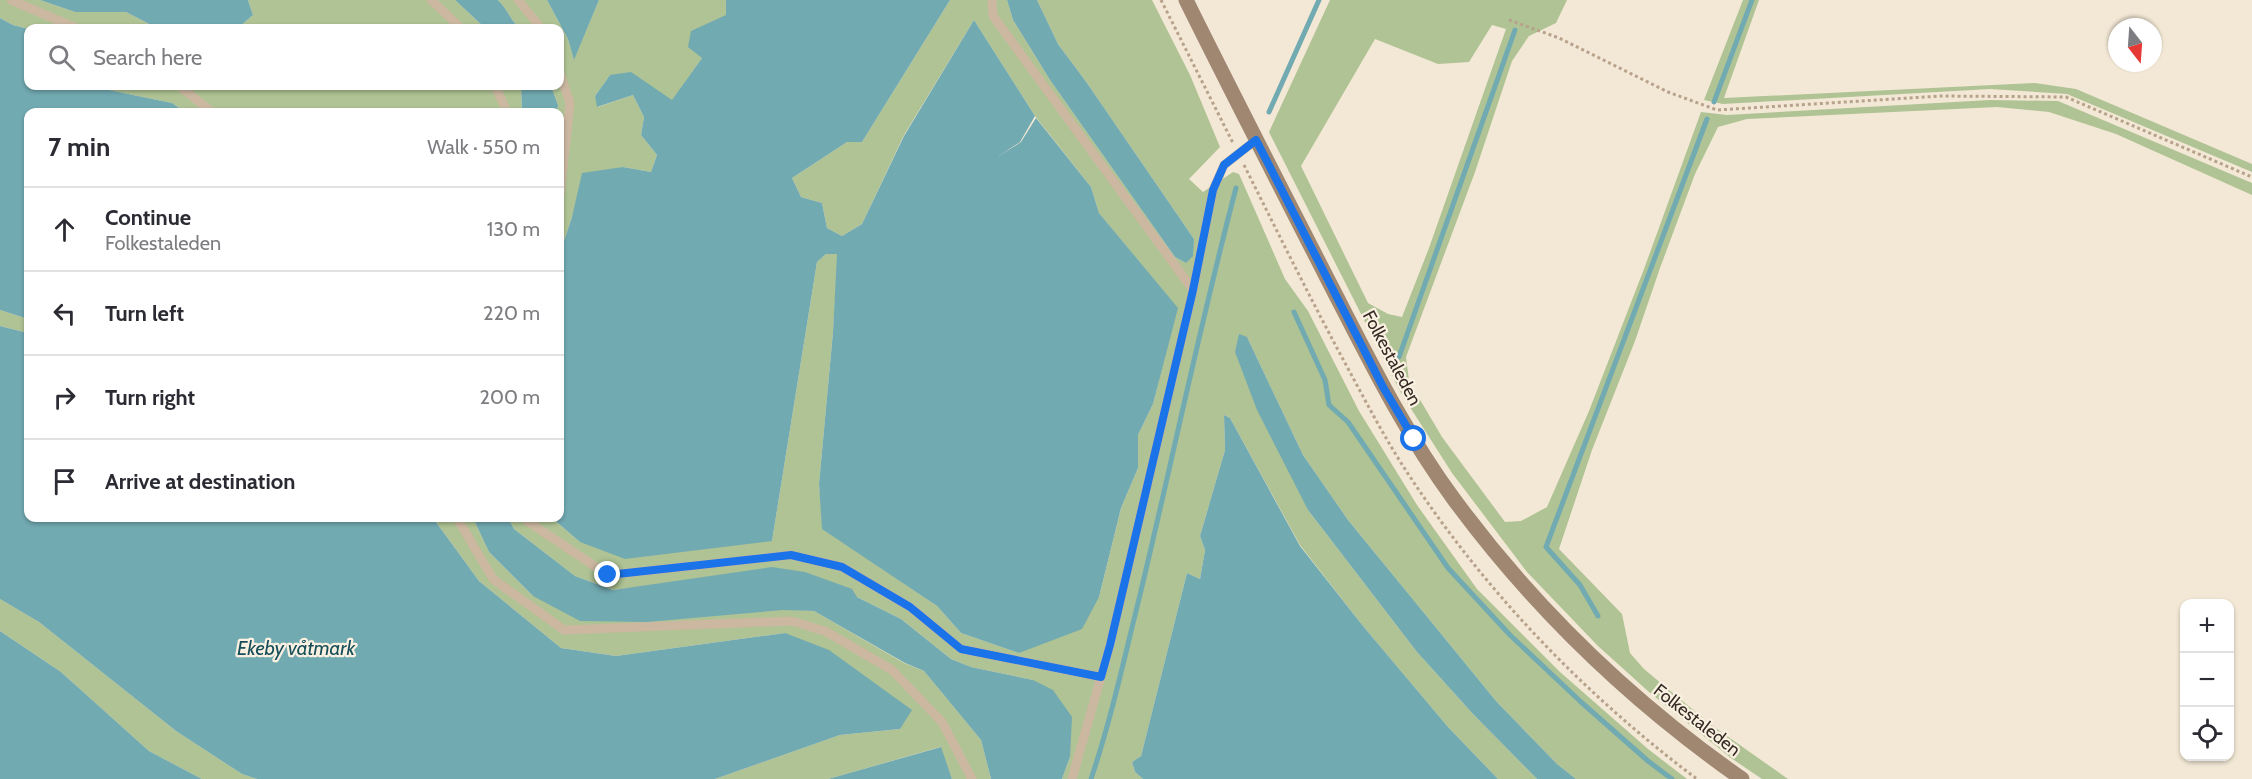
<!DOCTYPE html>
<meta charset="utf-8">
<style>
:root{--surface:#fff;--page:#f7f7f7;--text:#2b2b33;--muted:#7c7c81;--line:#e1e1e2}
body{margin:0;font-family:Cabin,sans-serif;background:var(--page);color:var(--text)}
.controls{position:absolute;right:18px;bottom:18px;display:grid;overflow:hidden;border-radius:12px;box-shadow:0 2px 4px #0004}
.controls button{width:54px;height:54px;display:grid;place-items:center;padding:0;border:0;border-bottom:2px solid var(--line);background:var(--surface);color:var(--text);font:30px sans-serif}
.compass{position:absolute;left:2108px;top:18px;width:54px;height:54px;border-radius:50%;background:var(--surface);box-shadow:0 2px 4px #0004;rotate:163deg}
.stop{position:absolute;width:18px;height:18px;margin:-14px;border:4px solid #1a73e8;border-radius:50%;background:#fff}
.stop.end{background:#1a73e8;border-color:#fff;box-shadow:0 2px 6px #0008}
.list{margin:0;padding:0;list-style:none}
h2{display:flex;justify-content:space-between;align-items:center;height:78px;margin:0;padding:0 24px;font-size:26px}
h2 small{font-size:20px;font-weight:400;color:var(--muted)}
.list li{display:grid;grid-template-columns:39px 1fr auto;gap:18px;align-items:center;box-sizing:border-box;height:84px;padding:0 24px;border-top:2px solid var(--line)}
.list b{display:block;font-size:22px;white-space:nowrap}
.list p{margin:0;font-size:20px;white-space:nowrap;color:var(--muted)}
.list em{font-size:20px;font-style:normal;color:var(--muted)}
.icon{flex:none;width:33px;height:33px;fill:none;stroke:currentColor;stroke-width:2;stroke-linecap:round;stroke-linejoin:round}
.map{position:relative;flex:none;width:2252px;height:779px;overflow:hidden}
.search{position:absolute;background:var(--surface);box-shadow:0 2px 4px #0004;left:24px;top:24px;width:540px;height:66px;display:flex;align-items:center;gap:15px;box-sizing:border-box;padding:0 21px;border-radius:12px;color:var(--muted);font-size:22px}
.panel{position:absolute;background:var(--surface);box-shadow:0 2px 4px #0004;left:24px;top:108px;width:540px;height:414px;border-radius:12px}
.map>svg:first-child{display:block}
</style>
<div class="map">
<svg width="2252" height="779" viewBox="0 0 2252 779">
<rect width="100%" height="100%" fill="#f3e8d5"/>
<path fill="#afc394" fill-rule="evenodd" d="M0 0H40L75 12H126L155 27 164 28 28 29 13 25 0 18Z
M248 0H455L485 28H238L253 15Z
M498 0H547L568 39 574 59 599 0H726V15L702 58 672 101 610 75 595 96 598 107 633 95 644 117 641 135 657 155 651 172 623 167 572 217 560 253V112H557L558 105 551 86H560V28H519C510 19 508 10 498 0Z
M950 0H1007L1013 20 1050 80 1175 257 1186 263 1194 239 1087 83 1058 44 1037 0H1152L1190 75 1220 147 1189 179 1203 192 1233 172 1239 174 1285 279 1308 311 1359 411 1417 505 1477 589 1560 672 1648 749 1687 779H1576L1557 764 1496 701 1348 520 1303 455 1247 337 1308 510 1417 652 1473 714 1537 779H1498L1448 727 1363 626 1300 545 1230 418 1224 415 1225 450 1200 536 1205 550 1200 579 1187 573 1141 756 1132 762 1135 772 1143 779H1062L1070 757 1033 680 971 667 951 659 901 619 857 597 640 587 613 590 575 576 514 529 508 518H552L580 542 772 541 817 262 826 254H838L833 332 819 484 823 529 937 606 961 633 1019 653 1099 597 1121 508 1138 468V435L1153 404 1177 308 1099 213 1091 187 1035 116 974 20 904 135 862 224 842 236 827 228 822 203 801 197 792 178 847 142H862Z
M1330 0H1567L1556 23 1529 36 1512 61 1475 172 1406 357 1409 381 1442 437 1505 522 1521 521 1547 507 1589 411 1644 269 1701 112 1727 115 1990 100 2058 101 2252 183V195L2116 134 2049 112 1997 107 1747 119 1718 127 1695 174 1660 268 1635 341 1592 450 1559 549 1622 614 1630 653 1644 669 1710 724 1788 779H1762L1731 758 1649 692 1598 646 1527 572 1452 473 1401 393 1269 132ZM1492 25 1506 29 1429 248 1402 317 1388 314 1368 303 1301 166 1375 39 1438 64 1469 62Z
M1743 0H1759L1724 98 2035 83 2076 89 2252 164V172L2067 94 1990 89 1723 104 1704 100Z
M98 86H521L522 112H185L172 103 98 88Z
M0 310 28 319V333L0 326Z
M433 518H473L489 552 533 596 814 611 904 663 924 671 981 740 991 779H952L940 747 828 779H715L840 735 900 729 785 633 616 656 561 648 479 581Z
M0 599 39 622 176 731 242 774 257 779H202L149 751 61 672 0 631Z"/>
<path fill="#72aab2" d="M40 0H248L253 15 238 28H164L155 27 126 12H75Z
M455 0H498C508 10 510 19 519 28H485Z
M547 0H599L574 60 568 39Z
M726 0H950L862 142H847L792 178 801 197 822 203 827 228 842 236 862 224 904 136 974 20 1035 116 1020 142 999 156 1021 142 1036 118 1091 187 1099 213 1178 308 1153 404 1138 435V468L1121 508 1099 597 1082 629 1019 653 961 633 937 606 822 529 819 484 833 332 837 254H826L817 262 772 541 625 559 580 542 552 518H560V253L572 217 582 173 623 167 651 172 657 155 641 135 644 117 633 95 597 107 595 96 610 75 631 72 672 100 702 58 688 47 691 31 726 15Z
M1007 0H1037L1058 44 1087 83 1194 239 1193 256 1186 263 1175 257 1050 80 1013 20Z
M0 18 13 25 28 29V86H98L99 88 172 103 185 112H28V319L0 310Z
M521 86H551L558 105 557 112H522Z
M0 326 28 333V518H433L479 581 561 648 616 656 785 633 829 650 912 710 900 729 840 735 715 779H257L242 774 176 731 39 622 0 599Z
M1239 334 1247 337 1303 455 1348 520 1496 701 1557 764 1576 779H1537L1473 714 1417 652 1308 510 1257 410 1235 352Z
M1224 415 1230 418 1300 546 1363 626 1448 727 1498 779H1143L1135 772 1132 762 1141 756 1187 573 1200 579 1205 550 1200 536 1225 450Z
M473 518H508L514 529 575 576 613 590 772 567 805 572 852 589 857 597 901 619 951 659 971 667 1033 680 1053 690 1072 717 1070 757 1062 779H991L981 740 924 671 905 663 814 611 783 610 647 622 580 621 533 596 489 552Z
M0 631 61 672 149 751 202 779H0Z
M941 747 952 779H828Z"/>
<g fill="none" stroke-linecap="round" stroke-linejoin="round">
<path stroke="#72aab2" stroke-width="5" d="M1714 102 1752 0
M1269 112 1319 0
M1294 312 1325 380 1329 405 1348 422 1448 568 1510 635 1581 702 1648 761 1672 779
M1399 357 1515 30
M1598 616 1580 585 1546 547 1707 119
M1091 779C1111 720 1124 659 1139 599 1172 462 1200 324 1236 188"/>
<path stroke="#b7a28b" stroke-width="3" stroke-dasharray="3 3" stroke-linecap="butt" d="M1161 0 1233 143
M1509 20 1559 38 1668 92 1717 110 1941 96 2066 97 2252 177
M1244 165C1277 231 1310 298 1345 363 1364 398 1382 433 1403 466 1481 587 1582 693 1697 779"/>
<path stroke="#ccb8a1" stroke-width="9" d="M11 0 76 28
M431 0 461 28
M518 0 541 28
M992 0 993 16 1193 290
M560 73 570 103 560 195
M179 86 212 112
M495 86 505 107V112
M457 518 493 579 564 630 791 621 825 631 892 670 942 722 972 779
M526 518 527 521 608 575 791 555 842 567 910 607 961 649 1101 677
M1072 779 1110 645 1193 290 1213 190 1224 165 1256 140"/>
<path stroke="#9f8772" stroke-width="15" d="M1186 0C1232 93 1280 186 1327 278 1366 353 1403 430 1453 498 1533 607 1632 702 1742 779"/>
</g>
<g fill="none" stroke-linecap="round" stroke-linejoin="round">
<path stroke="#1a73e8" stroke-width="8" d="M608 575 791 555 842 567 910 607 961 649 1101 677 1110 645 1193 290 1213 190 1224 165 1256 140 1383 387 1414 439"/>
</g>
<g text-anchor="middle" stroke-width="4.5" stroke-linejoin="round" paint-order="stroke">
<g font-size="18" fill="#352b24" stroke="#fbf1e2">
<text transform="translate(1392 358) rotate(62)" y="6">Folkestaleden</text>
<text transform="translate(1697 720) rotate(38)" y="6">Folkestaleden</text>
</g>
<g font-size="20" font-style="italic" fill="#164f5a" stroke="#fbf1e2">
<text x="296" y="655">Ekeby våtmark</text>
</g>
</g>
</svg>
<div class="controls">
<button>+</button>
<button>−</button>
<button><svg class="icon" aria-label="locate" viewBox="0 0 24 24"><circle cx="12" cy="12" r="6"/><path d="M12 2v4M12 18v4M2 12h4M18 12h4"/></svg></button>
</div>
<svg class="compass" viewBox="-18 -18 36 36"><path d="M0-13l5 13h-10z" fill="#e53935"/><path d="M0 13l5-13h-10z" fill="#7c7c81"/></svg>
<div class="stop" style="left:1414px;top:439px"></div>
<div class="stop end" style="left:608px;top:575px"></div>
<div class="search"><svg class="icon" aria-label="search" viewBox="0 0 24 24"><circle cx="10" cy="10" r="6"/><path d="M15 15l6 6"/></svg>Search here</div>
<section class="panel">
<h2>7 min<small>Walk · 550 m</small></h2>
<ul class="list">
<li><svg class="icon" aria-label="ahead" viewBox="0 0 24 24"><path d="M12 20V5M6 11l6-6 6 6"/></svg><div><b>Continue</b><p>Folkestaleden</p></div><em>130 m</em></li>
<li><svg class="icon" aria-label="left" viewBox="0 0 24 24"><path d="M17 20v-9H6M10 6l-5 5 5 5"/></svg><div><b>Turn left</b></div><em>220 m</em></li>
<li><svg class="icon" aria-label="right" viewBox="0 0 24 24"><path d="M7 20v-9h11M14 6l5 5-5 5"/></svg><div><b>Turn right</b></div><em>200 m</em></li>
<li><svg class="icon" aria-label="arrive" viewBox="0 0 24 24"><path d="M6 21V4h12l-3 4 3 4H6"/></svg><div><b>Arrive at destination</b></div></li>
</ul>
</section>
</div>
